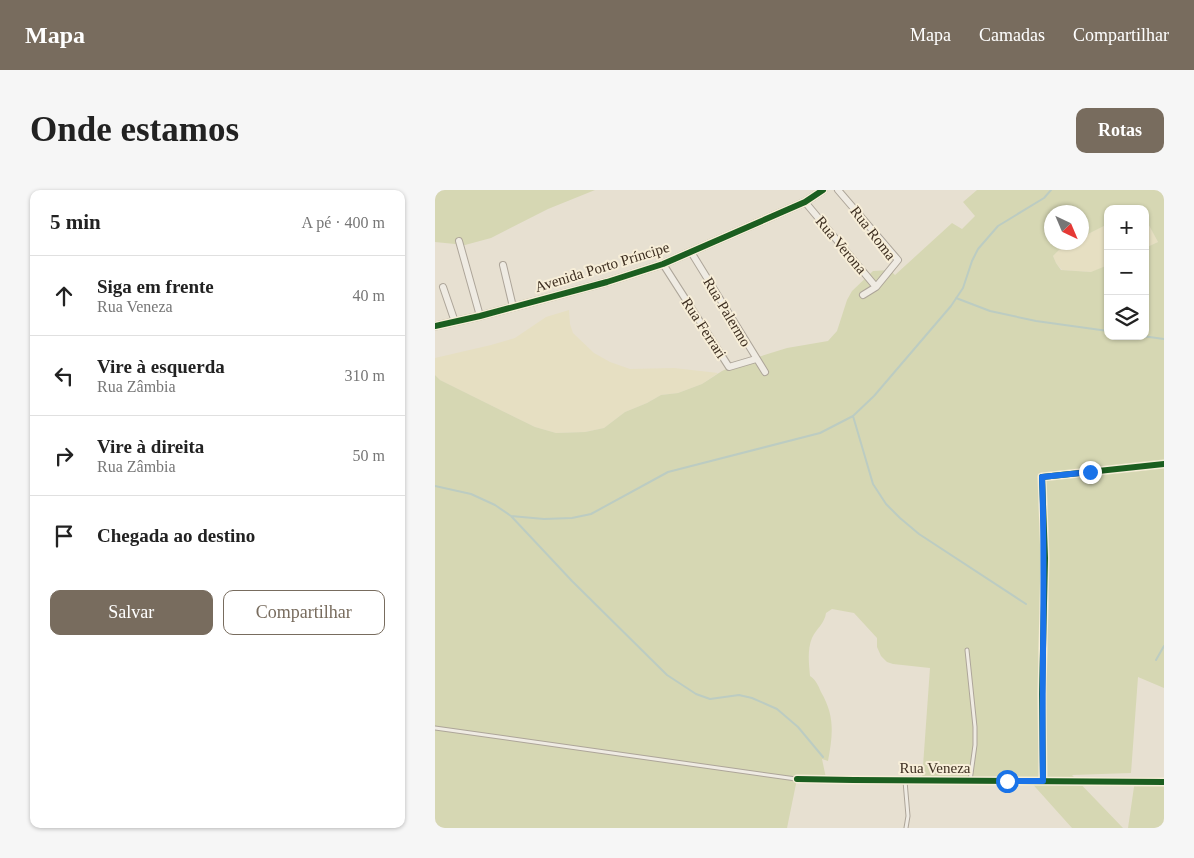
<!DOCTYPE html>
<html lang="pt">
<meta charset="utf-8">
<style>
:root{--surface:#fff;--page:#f6f6f6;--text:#222;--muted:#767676;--line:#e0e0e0;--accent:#786c5e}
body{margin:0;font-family:Georgia,serif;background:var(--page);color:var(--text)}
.controls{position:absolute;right:15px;top:15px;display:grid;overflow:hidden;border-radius:10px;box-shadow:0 1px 4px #0004}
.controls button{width:45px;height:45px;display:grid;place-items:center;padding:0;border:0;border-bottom:1px solid var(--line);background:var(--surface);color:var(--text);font:25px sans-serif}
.compass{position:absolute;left:609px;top:15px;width:45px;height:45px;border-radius:50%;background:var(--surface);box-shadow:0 1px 4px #0004;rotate:136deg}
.stop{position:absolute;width:15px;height:15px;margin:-11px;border:4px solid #1a73e8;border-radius:50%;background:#fff}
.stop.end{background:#1a73e8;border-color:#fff;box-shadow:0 1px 5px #0008}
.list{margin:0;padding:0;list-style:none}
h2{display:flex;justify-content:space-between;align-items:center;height:65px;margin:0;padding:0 20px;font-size:21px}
h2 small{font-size:16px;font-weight:400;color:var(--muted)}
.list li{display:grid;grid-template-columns:32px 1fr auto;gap:15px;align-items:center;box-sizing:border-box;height:80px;padding:0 20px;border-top:1px solid var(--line)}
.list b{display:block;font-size:19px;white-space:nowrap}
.list p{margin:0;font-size:16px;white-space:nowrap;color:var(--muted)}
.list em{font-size:16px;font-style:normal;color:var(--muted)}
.actions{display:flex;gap:10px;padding:15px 20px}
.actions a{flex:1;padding:11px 0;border:1px solid var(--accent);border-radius:10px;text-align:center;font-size:18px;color:var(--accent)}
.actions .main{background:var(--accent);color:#fff}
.icon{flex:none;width:28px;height:28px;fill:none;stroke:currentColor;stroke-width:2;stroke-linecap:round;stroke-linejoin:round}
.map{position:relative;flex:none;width:729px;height:638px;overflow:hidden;border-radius:10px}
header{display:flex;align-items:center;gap:30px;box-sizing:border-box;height:70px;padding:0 25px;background:var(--accent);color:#fff}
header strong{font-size:24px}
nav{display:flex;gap:28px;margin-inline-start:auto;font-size:18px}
.intro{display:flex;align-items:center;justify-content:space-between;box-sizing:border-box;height:120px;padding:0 30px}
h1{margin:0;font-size:35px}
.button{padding:12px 22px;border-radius:10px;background:var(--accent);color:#fff;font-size:18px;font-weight:700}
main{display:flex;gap:30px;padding:0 30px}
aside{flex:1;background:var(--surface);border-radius:10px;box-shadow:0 1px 4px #0004}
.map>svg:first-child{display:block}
</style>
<header>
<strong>Mapa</strong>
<nav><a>Mapa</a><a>Camadas</a><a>Compartilhar</a></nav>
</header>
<div class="intro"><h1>Onde estamos</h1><a class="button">Rotas</a></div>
<main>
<aside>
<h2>5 min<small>A pé · 400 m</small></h2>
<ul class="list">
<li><svg class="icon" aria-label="ahead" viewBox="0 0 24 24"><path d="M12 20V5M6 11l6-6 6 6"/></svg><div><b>Siga em frente</b><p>Rua Veneza</p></div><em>40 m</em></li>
<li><svg class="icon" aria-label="left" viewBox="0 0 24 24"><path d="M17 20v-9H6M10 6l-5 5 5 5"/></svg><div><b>Vire à esquerda</b><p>Rua Zâmbia</p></div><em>310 m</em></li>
<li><svg class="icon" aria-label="right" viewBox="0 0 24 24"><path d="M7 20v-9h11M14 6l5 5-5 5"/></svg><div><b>Vire à direita</b><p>Rua Zâmbia</p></div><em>50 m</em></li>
<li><svg class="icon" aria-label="arrive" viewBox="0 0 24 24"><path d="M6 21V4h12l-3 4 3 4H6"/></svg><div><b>Chegada ao destino</b></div></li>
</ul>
<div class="actions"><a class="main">Salvar</a><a>Compartilhar</a></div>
</aside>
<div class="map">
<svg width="729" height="638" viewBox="0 0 729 638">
<rect width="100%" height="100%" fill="#e7e0d1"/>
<path fill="#e6dfc2" d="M710 28 723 52 710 58Z
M673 34V75L657 82 627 80 621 73 618 66 626 58 636 53 646 52 647 47Z
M134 120 135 134 138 143 159 163 175 172 195 179 239 178 283 183 267 194 243 203 226 205 212 213 190 222 169 238 150 242 121 243 100 237 5 190 0 185V168L56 155 80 148 111 127Z"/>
<path fill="#d6d7b3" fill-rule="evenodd" d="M0 0H160L113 19 56 48 30 55 0 52Z
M542 0H729V498L703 487 696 583 637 585 688 638H637L593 589 487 590 495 478 458 474 452 472 446 466 442 457V448L419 423 397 419 391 423C390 433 381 439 377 448 372 460 374 474 375 486 381 490 383 495 386 502 400 526 398 544 393 571L387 569 391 588 362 589 352 638H0V185L5 190 100 237 121 243 150 242 169 238 190 222 212 213 226 205 243 203 267 194 287 181 307 172 352 158 393 151 402 141 412 110 417 101 438 81 455 80 460 85 517 33 527 39 540 26 528 12ZM673 19H710V28L723 52 710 58V146H673V75L656 82 626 80 621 73 618 66 626 58 636 52H616V22H646L647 47 673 34Z
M700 590 729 591V638H693Z"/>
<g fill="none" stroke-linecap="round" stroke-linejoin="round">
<path stroke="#bcccc2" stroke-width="2" d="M0 0H3
M521 108 555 121 601 131 673 141
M707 146 729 149
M418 226 438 294 451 314 465 328 484 344 591 414
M0 296 36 304 60 315 76 326 137 391 232 485 261 504 275 509 304 505 317 508 342 519 363 537 388 567
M76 326 109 329 137 328 156 324 233 282 385 243 418 226 439 206 516 116 528 98 537 71 543 59 563 36 609 8 616 0
M721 470 729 456"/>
<g stroke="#ada599" stroke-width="5">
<path id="service" d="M532 460 540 537V555L535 591
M0 538 361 589
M470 591 473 626 471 638"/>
</g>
<g stroke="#ada599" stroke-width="8">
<path id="minor" d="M403 0 463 70 441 97 428 105
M370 12 441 97
M24 51 45 126
M256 62 330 182
M228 74 294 177 321 169
M68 75 78 117
M8 97 20 132
M362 589 418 590 729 592
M608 591 607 504 610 368 607 287 729 274"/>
</g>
<g stroke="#ada599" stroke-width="9">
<path id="tertiary" d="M0 136 45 126 172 92 228 74 370 12 388 0"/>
</g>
<use href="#service" stroke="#efebe3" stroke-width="3"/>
<use href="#minor" stroke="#efebe3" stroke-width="6"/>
<use href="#tertiary" stroke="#efebe3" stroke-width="8"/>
<g stroke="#f7eed8" stroke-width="9">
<path id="cycleway" d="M0 136 45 126 172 92 228 74 370 12 388 0
M362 589 418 590 729 592
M608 591 607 504 610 368 607 287 729 274"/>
</g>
<use href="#cycleway" stroke="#1b5e20" stroke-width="6"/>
</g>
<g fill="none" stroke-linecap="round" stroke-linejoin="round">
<path stroke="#1a73e8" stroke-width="6" d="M572 591H608C606 490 611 388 607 287L655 282"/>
</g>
<g text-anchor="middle" stroke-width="4" stroke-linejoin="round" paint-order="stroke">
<g font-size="15" fill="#3d2e20" stroke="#f7eed8">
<text transform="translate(438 43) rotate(52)" y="5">Rua Roma</text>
<text transform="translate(406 55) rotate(50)" y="5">Rua Verona</text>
<text transform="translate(167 77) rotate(-17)" y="5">Avenida Porto Príncipe</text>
<text transform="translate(292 122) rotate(59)" y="5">Rua Palermo</text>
<text transform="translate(269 138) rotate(57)" y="5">Rua Ferrari</text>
<text x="500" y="583">Rua Veneza</text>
</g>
</g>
</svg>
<div class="controls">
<button>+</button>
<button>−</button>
<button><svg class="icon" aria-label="layers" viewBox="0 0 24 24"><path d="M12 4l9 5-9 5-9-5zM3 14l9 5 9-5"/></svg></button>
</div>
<svg class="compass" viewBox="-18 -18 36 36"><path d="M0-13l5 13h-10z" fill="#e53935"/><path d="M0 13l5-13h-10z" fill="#767676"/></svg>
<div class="stop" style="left:572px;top:591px"></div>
<div class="stop end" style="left:655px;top:282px"></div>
</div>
</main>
